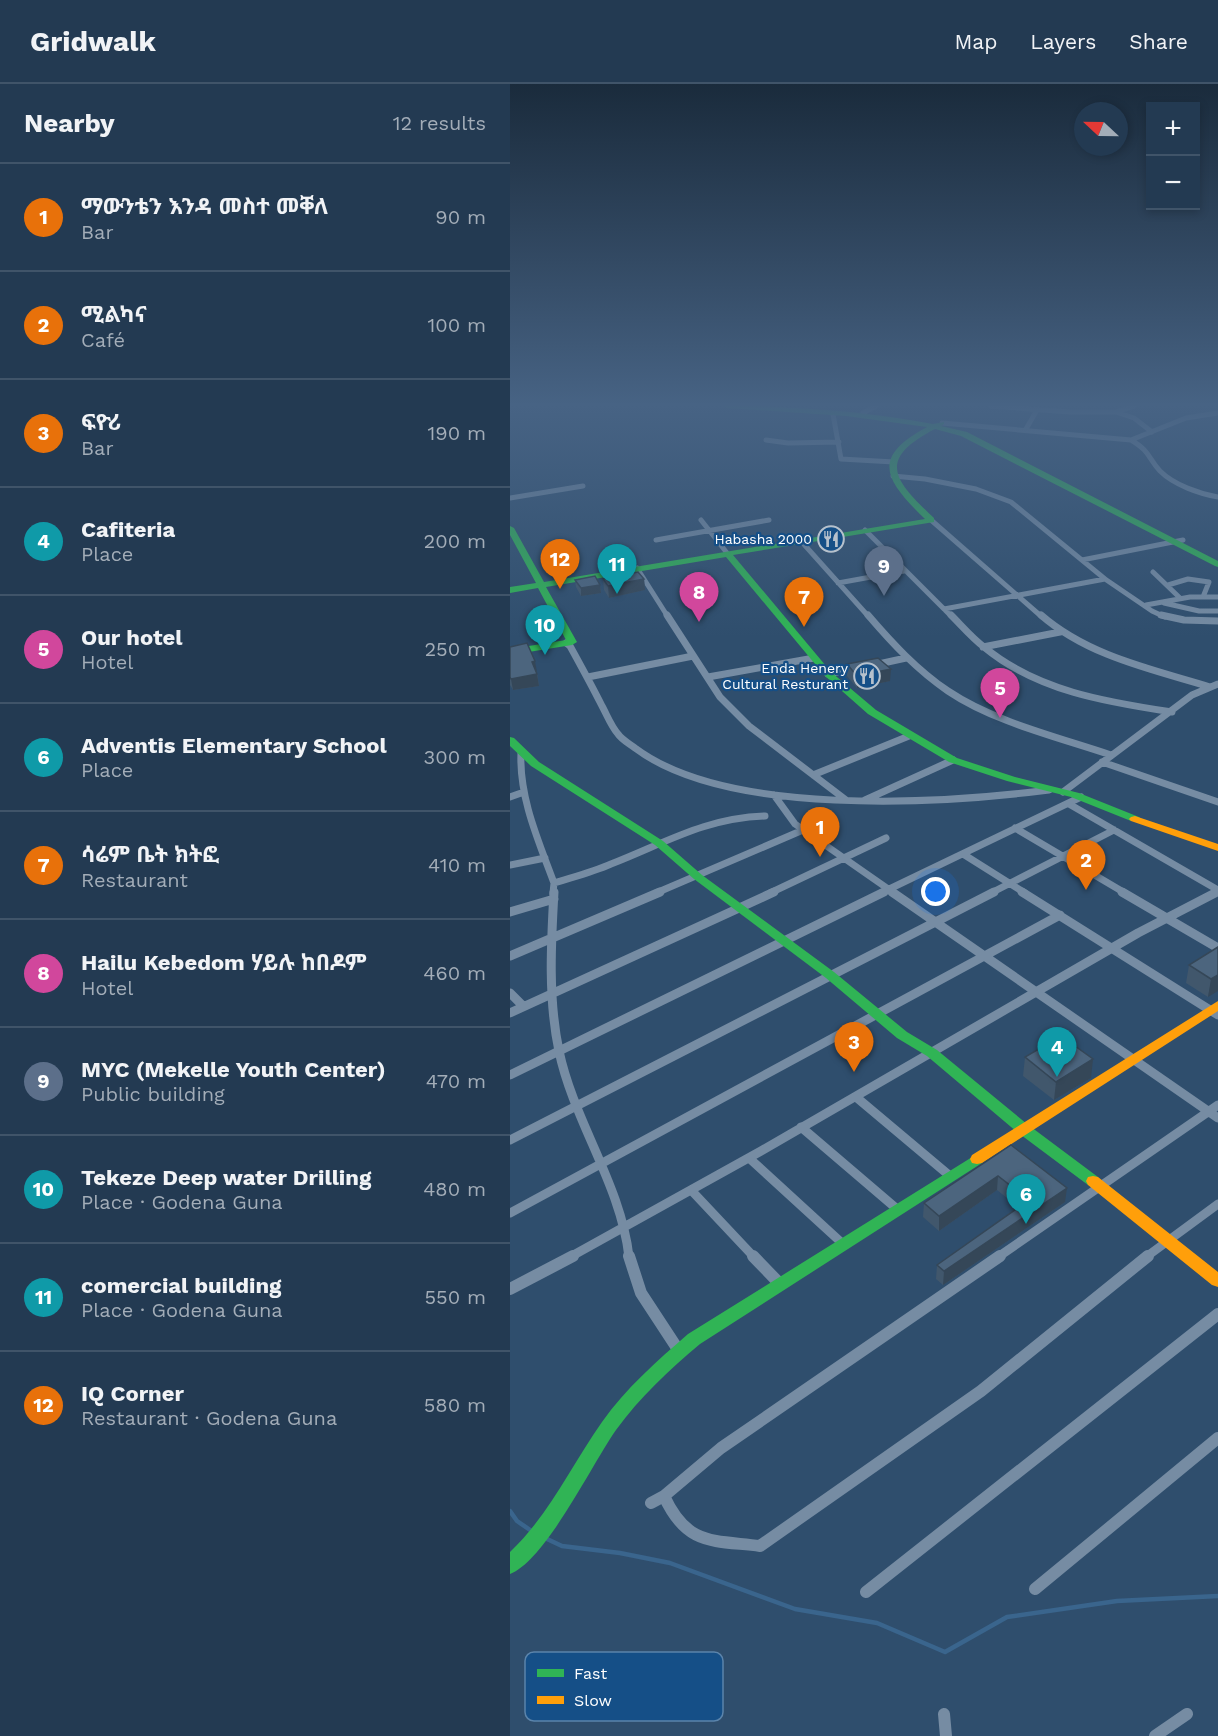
<!DOCTYPE html>
<meta charset="utf-8">
<style>
:root{--surface:#233a52;--page:#2f455c;--text:#f1f3f6;--muted:#a3adb8;--line:#405469;--accent:#d6ab8b}
body{margin:0;font-family:"Work Sans","Noto Sans Ethiopic",sans-serif;background:var(--page);color:var(--text)}
.controls{position:absolute;right:18px;top:18px;display:grid;overflow:hidden;border-radius:0px;box-shadow:0 3px 9px #0003}
.controls button{width:54px;height:54px;display:grid;place-items:center;padding:0;border:0;border-bottom:2px solid var(--line);background:var(--surface);color:var(--text);font:30px sans-serif}
.compass{position:absolute;left:564px;top:18px;width:54px;height:54px;border-radius:50%;background:var(--surface);box-shadow:0 3px 9px #0003;rotate:292deg}
.you{position:absolute;left:426px;top:808px;width:21px;height:21px;margin:-15px;border:4px solid #fff;border-radius:50%;background:#1a73e8;box-shadow:0 0 0 9px #1a73e833}
.badge{display:grid;place-items:center;width:39px;height:39px;border-radius:50%;background:var(--accent);color:#fff;font-size:20px;font-weight:700}
.pin{position:absolute;translate:-50% -50px;filter:drop-shadow(0 2px 3px #0008)}
.pin::after{content:'';position:absolute;top:32px;width:21px;height:18px;background:inherit;clip-path:polygon(0 0,100% 0,50% 100%)}
.list{margin:0;padding:0;list-style:none}
h2{display:flex;justify-content:space-between;align-items:center;height:78px;margin:0;padding:0 24px;font-size:26px}
h2 small{font-size:20px;font-weight:400;color:var(--muted)}
.list li{display:grid;grid-template-columns:39px 1fr auto;gap:18px;align-items:center;box-sizing:border-box;height:108px;padding:0 24px;border-top:2px solid var(--line)}
.list b{display:block;font-size:22px;white-space:nowrap}
.list p{margin:0;font-size:20px;white-space:nowrap;color:var(--muted)}
.list em{font-size:20px;font-style:normal;color:var(--muted)}
.map{position:relative;flex:none;width:708px;height:1652px;overflow:hidden}
header{display:flex;align-items:center;gap:36px;box-sizing:border-box;height:84px;padding:0 30px;background:var(--surface);border-bottom:2px solid var(--line)}
header strong{font-size:28px}
nav{display:flex;gap:33px;margin-inline-start:auto;font-size:21px}
main{display:flex}
aside{flex:1;background:var(--surface)}
.map>svg:first-child{display:block}
</style>
<header>
<strong>Gridwalk</strong>
<nav><a>Map</a><a>Layers</a><a>Share</a></nav>
</header>
<main>
<aside>
<h2>Nearby<small>12 results</small></h2>
<ul class="list">
<li><span class="badge" style="background:#e8710a">1</span><div><b>ማውንቴን እንዳ መስተ መቐለ</b><p>Bar</p></div><em>90 m</em></li>
<li><span class="badge" style="background:#e8710a">2</span><div><b>ሚልካና</b><p>Café</p></div><em>100 m</em></li>
<li><span class="badge" style="background:#e8710a">3</span><div><b>ፍዮሪ</b><p>Bar</p></div><em>190 m</em></li>
<li><span class="badge" style="background:#0f9aa8">4</span><div><b>Cafiteria</b><p>Place</p></div><em>200 m</em></li>
<li><span class="badge" style="background:#d1479c">5</span><div><b>Our hotel</b><p>Hotel</p></div><em>250 m</em></li>
<li><span class="badge" style="background:#0f9aa8">6</span><div><b>Adventis Elementary School</b><p>Place</p></div><em>300 m</em></li>
<li><span class="badge" style="background:#e8710a">7</span><div><b>ሳሬም ቤት ክትፎ</b><p>Restaurant</p></div><em>410 m</em></li>
<li><span class="badge" style="background:#d1479c">8</span><div><b>Hailu Kebedom ሃይሉ ከበዶም</b><p>Hotel</p></div><em>460 m</em></li>
<li><span class="badge" style="background:#5c6f8a">9</span><div><b>MYC (Mekelle Youth Center)</b><p>Public building</p></div><em>470 m</em></li>
<li><span class="badge" style="background:#0f9aa8">10</span><div><b>Tekeze Deep water Drilling</b><p>Place · Godena Guna</p></div><em>480 m</em></li>
<li><span class="badge" style="background:#0f9aa8">11</span><div><b>comercial building</b><p>Place · Godena Guna</p></div><em>550 m</em></li>
<li><span class="badge" style="background:#e8710a">12</span><div><b>IQ Corner</b><p>Restaurant · Godena Guna</p></div><em>580 m</em></li>
</ul>
</aside>
<div class="map">
<svg width="708" height="1652" viewBox="0 0 708 1652">
<rect width="100%" height="100%" fill="#2f4e6d"/>
<g fill="none" stroke-linecap="round" stroke-linejoin="round">
<path stroke="#3a658d" stroke-width="4.5" d="M0 1427 7 1437 23 1448
M37 1455 52 1462 110 1469 160 1479 285 1525 367 1539 435 1568 497 1533 607 1517 708 1512"/>
<path stroke="#768ca3" stroke-width="5" d="M481 322 560 328H606L624 334 642 348
M606 328 624 322
M353 329 366 322
M323 330 331 375 384 378
M432 339 621 356C641 368 637 373 650 387 664 401 690 410 708 413
M516 345 527 326
M256 356 278 359 329 358
M621 356 676 334 708 329
M383 392 415 395 466 405 501 418 595 495 642 527 655 533
M0 414 73 402
M191 436 217 469
M421 436 532 533
M355 446 442 533
M146 456 259 436
M291 457 359 533
M572 476 673 456
M127 484 158 533
M643 488 670 514
M328 499 394 487
M658 501 678 495 699 498 693 513
M654 519 689 527H708
M636 521 680 513H708
M434 525 595 495"/>
<path stroke="#768ca3" stroke-width="7" d="M157 531 210 613 239 642 336 716
M358 531C382 559 407 586 438 607 484 638 548 653 601 671
M441 531C452 542 462 554 474 563 527 607 596 618 662 628
M531 531C578 572 641 585 700 603
M651 531 674 536 708 537
M56 559 60 562C71 582 82 602 92 622 97 631 101 642 108 650 112 656 120 660 125 664 217 733 429 720 539 706
M473 563 550 548
M364 581 396 574
M318 590 346 584
M78 593 183 572
M198 593 304 574
M11 669C9 714 29 758 44 799L43 809
M592 678 708 718
M303 691 399 652
M553 708 682 611 708 600
M264 711 285 740 384 809
M0 713 14 708
M355 716 443 676
M559 720 708 806
M505 744 615 809
M453 770 515 809
M0 781 35 774
M44 799C63 793 83 788 101 780 155 759 195 734 255 732
M146 809 293 746
M260 809 376 754
M371 809 571 713
M481 809 604 746
M704 809 708 807"/>
<path stroke="#768ca3" stroke-width="9" d="M44 808C41 860 38 915 49 967 64 1038 111 1101 119 1173
M382 808 708 1034
M512 808 708 931
M612 808 708 864
M0 828 44 815
M0 872 150 808
M0 909 13 922
M0 929 264 808
M0 991 374 808
M346 1013 440 1092
M291 1043 387 1125
M0 1056 484 808
M239 1074 333 1160
M181 1106 244 1173
M0 1129 550 831
M60 1173 251 1067 628 849 707 808
M488 1173 708 1021
M636 1173 708 1120"/>
<path stroke="#768ca3" stroke-width="12" d="M119 1172 131 1209 169 1267
M243 1172 269 1199
M0 1205 63 1172
M154 1412C177 1462 202 1456 250 1462L471 1307 638 1172
M141 1419 154 1412 211 1364 490 1172
M525 1505 708 1354
M356 1508 708 1230
M434 1630 436 1652
M645 1652 677 1630"/>
<path fill="#30b455" fill-rule="evenodd" d="M214 322C284 322 354 327 423 340L434 338V340L431 342 457 348 708 477V483L705 482 451 352 425 345C365 376 385 397 424 434V438L223 471 321 588 366 626 447 674 505 693 569 709 629 733 631 735 629 737H621L561 713 497 697 439 678 358 630 315 592 216 473 36 503 67 558 62 561 0 571V565L56 556 28 504 0 509V503L26 499 0 451V442L4 444 34 498 415 435C376 397 359 374 417 343L336 332 217 324Z
M0 653 4 654 29 678 153 757 192 791 324 888 397 948 427 966 517 1040 588 1093 590 1097 588 1101 583 1102 578 1101 507 1048 417 972 387 954 316 894 184 795 145 761 21 682 0 662Z
M467 1070 472 1071 474 1075 472 1079 190 1260C159 1286 130 1313 106 1346 82 1380 36 1476 0 1490V1468C39 1431 61 1382 92 1338 116 1304 147 1277 178 1250Z"/>
<path fill="#ff9f0a" fill-rule="evenodd" d="M625 732 708 760V767L621 737 619 735 621 733Z
M708 917V927L472 1079 467 1080 462 1079 460 1075 462 1071Z
M583 1092 588 1093 708 1188V1203L702 1201 578 1101 576 1097 578 1093Z"/>
</g>
<path fill="#41576c" d="M93 495H134L135 506 99 514 94 506Z
M65 496 90 501 91 509 71 512 66 503Z
M0 563 27 588 29 602 3 606 0 601Z
M337 580 380 597 347 604 337 592Z
M708 863 698 913 676 899 679 881Z
M515 973 581 994 544 1016 513 992Z
M501 1061 555 1118 433 1201 426 1195 427 1181 508 1123 487 1106 429 1147 413 1133 414 1119Z"/>
<path fill="#354758" d="M134 495 135 506 99 514 98 502Z
M90 501 91 509 71 512V504Z
M25 577 27 588 22 578Z
M381 585 380 597 347 604V592Z
M27 590 29 602 3 606 1 595Z
M708 891V907L698 913 701 895Z
M583 975 581 994 544 1016 546 998Z
M488 1092 487 1106 429 1147V1132Z
M557 1104 555 1118 433 1201 434 1187Z"/>
<path fill="#4c657e" stroke="#354758" stroke-width="1.5" d="M128 488 134 495 98 502 93 495Z
M85 492 90 501 71 504 65 496Z
M17 559 25 577 22 578 27 590 1 595 0 593V563Z
M368 574 381 585 347 592 337 580Z
M708 863V891L701 895 679 881Z
M551 952 583 975 546 998 515 973Z
M501 1061 557 1104 434 1187 427 1181 519 1116 488 1092 429 1132 414 1119Z"/>
<linearGradient id="sky" x2="0" y2="1"><stop stop-color="#1a2b3c"/><stop offset="0.58" stop-color="#476384"/><stop offset="1" stop-color="#476384" stop-opacity="0"/></linearGradient>
<rect width="708" height="553" fill="url(#sky)"/>
<defs>
<g id="restaurant-ring" transform="scale(1.35)"><circle r="9.5" fill="#154f87" stroke="#b6c1cc" stroke-width="1.5"/><path d="M-5-6h1v4h1v-4h1v4h1v-4h1v5L-1.5 .5V6h-2V.5L-5-1ZM5-6V6H3V1.5H1.5Q1.5-4 5-6Z" fill="#b6c1cc"/></g>
</defs>
<g fill-rule="evenodd">
<use href="#restaurant-ring" x="321" y="455"/>
<use href="#restaurant-ring" x="357" y="592"/>
</g>
<g text-anchor="middle" stroke-width="4.5" stroke-linejoin="round" paint-order="stroke">
<g font-size="14" fill="#fff" stroke="#154f87" text-anchor="end">
<text x="302" y="460">Habasha 2000</text>
<text x="338" y="589">Enda Henery<tspan x="338" dy="16">Cultural Resturant</tspan></text>
</g>
</g>
<rect x="15" y="1568" width="198" height="69" rx="9" fill="#154f87" stroke="#5b84ab" stroke-width="1.5"/>
<rect x="27" y="1585" width="27" height="8" fill="#30b455"/>
<rect x="27" y="1612" width="27" height="8" fill="#ff9f0a"/>
<g font-size="16" fill="#fff">
<text x="64" y="1595">Fast</text>
<text x="64" y="1622">Slow</text>
</g>
</svg>
<div class="controls">
<button>+</button>
<button>−</button>
</div>
<svg class="compass" viewBox="-18 -18 36 36"><path d="M0-13l5 13h-10z" fill="#e53935"/><path d="M0 13l5-13h-10z" fill="#a3adb8"/></svg>
<div class="you"></div>
<div class="pin badge" style="left:310px;top:773px;background:#e8710a">1</div>
<div class="pin badge" style="left:576px;top:806px;background:#e8710a">2</div>
<div class="pin badge" style="left:344px;top:988px;background:#e8710a">3</div>
<div class="pin badge" style="left:547px;top:993px;background:#0f9aa8">4</div>
<div class="pin badge" style="left:490px;top:634px;background:#d1479c">5</div>
<div class="pin badge" style="left:516px;top:1140px;background:#0f9aa8">6</div>
<div class="pin badge" style="left:294px;top:543px;background:#e8710a">7</div>
<div class="pin badge" style="left:189px;top:538px;background:#d1479c">8</div>
<div class="pin badge" style="left:374px;top:512px;background:#5c6f8a">9</div>
<div class="pin badge" style="left:35px;top:571px;background:#0f9aa8">10</div>
<div class="pin badge" style="left:107px;top:510px;background:#0f9aa8">11</div>
<div class="pin badge" style="left:50px;top:505px;background:#e8710a">12</div>
</div>
</main>
